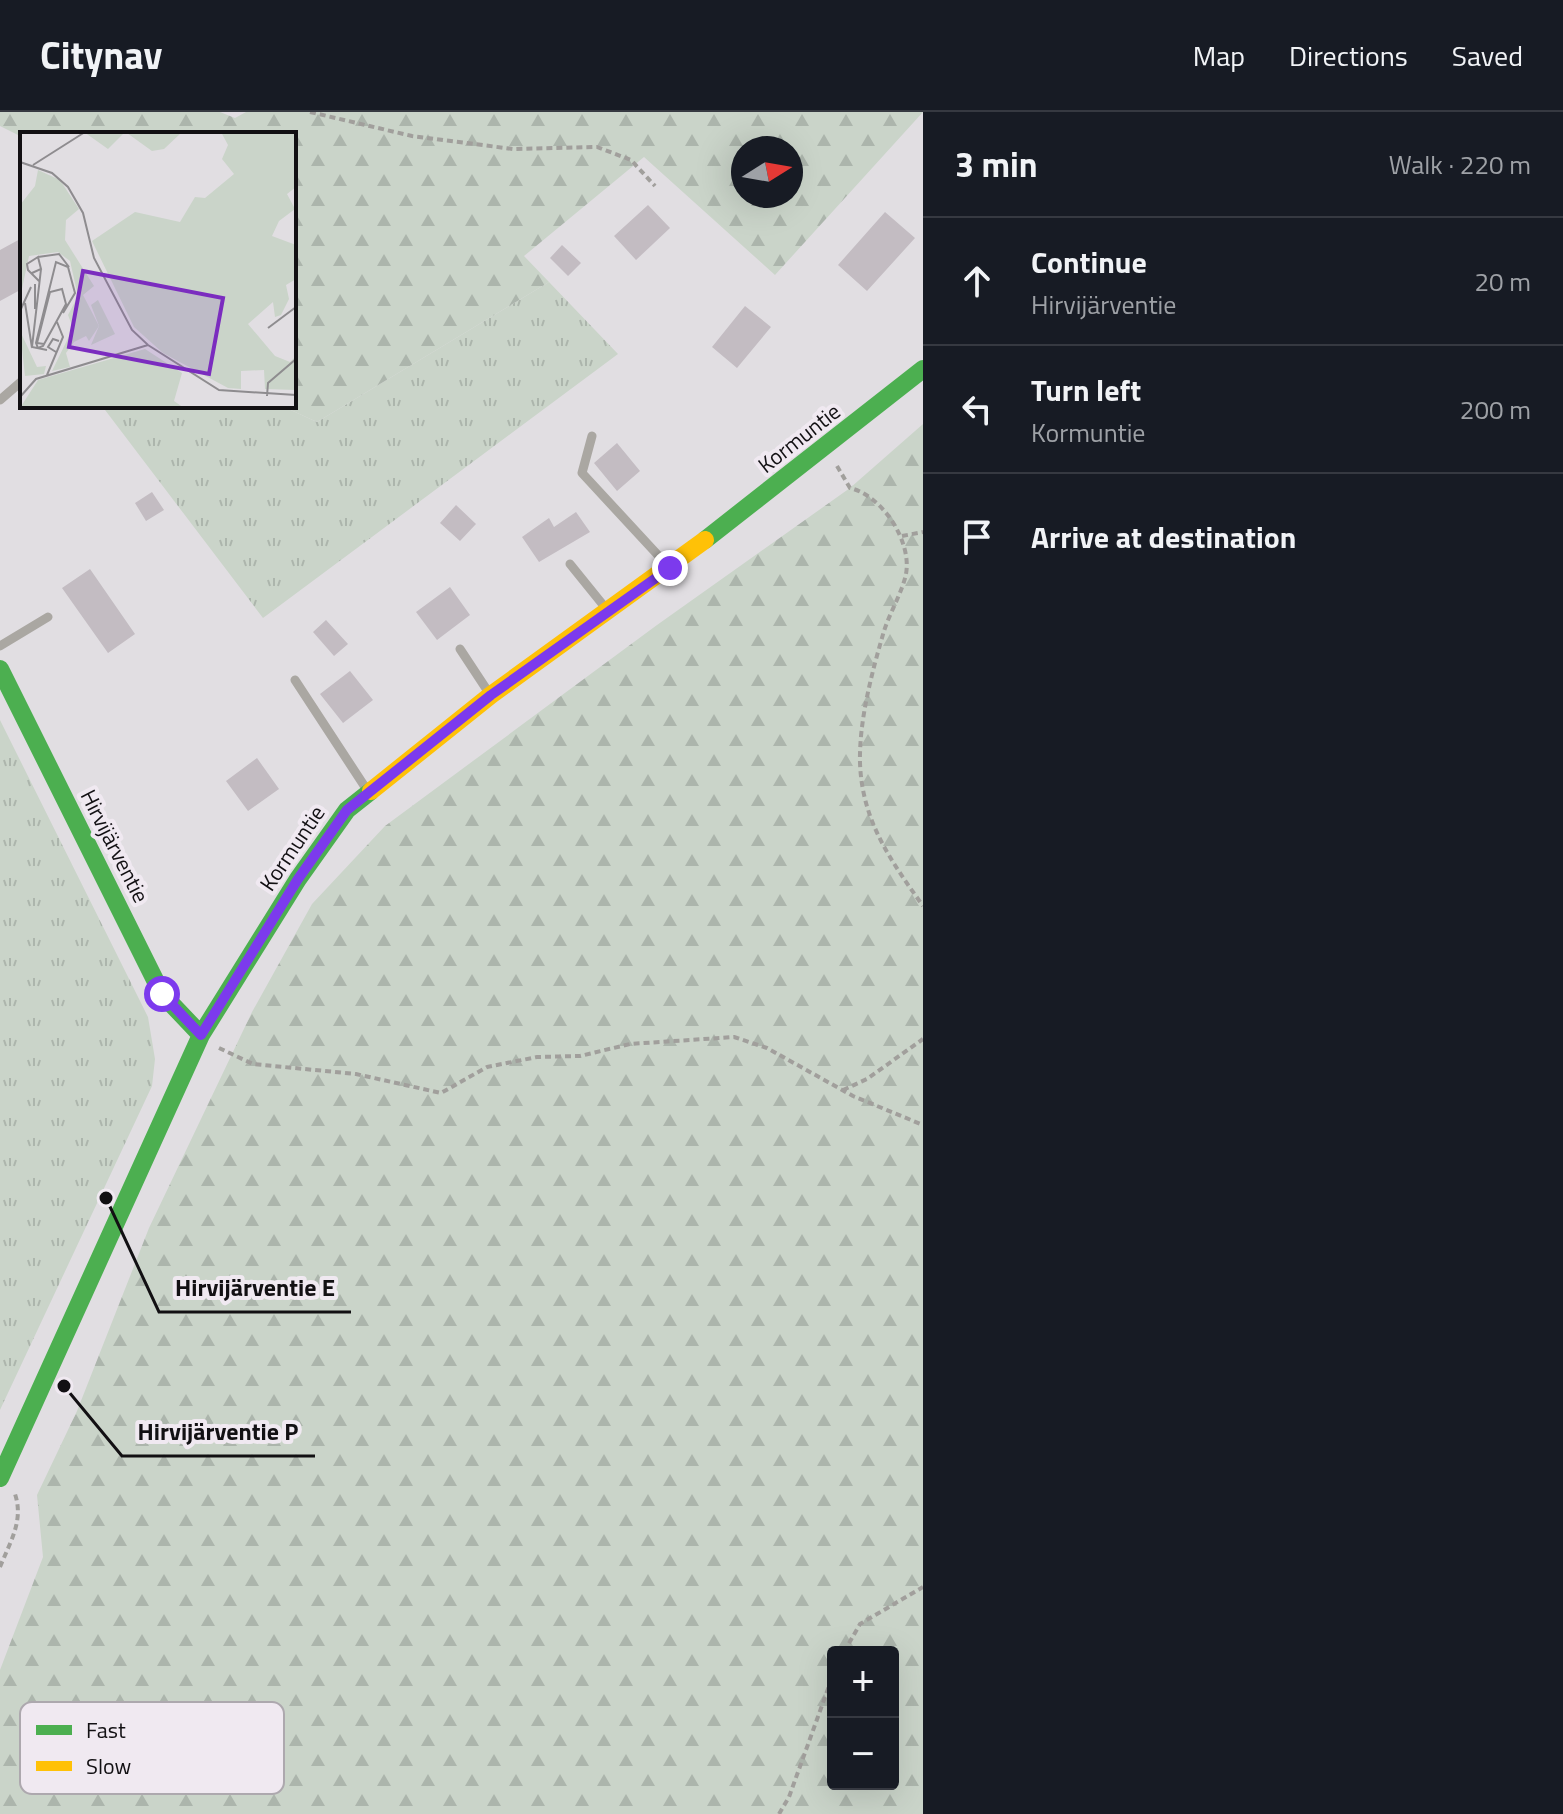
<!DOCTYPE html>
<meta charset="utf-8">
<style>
:root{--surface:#171b24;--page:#242831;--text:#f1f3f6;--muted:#9ea1a6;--line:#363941}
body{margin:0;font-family:"Titillium Web",sans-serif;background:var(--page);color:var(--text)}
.controls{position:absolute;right:24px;bottom:24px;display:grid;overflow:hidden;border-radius:8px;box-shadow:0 8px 32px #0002}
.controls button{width:72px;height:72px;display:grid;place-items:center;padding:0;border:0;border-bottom:2px solid var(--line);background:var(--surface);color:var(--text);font:40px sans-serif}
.compass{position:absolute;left:731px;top:24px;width:72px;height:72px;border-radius:50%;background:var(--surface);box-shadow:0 8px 32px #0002;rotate:79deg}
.stop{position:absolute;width:24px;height:24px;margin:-18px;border:6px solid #7c3aed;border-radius:50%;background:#fff}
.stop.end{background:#7c3aed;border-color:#fff;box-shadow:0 2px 8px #0008}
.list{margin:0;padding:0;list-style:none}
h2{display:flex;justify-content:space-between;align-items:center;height:104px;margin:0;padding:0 32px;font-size:34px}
h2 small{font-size:26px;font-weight:400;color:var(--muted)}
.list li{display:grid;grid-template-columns:52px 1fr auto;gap:24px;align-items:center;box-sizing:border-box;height:128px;padding:0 32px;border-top:2px solid var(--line)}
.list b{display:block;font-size:30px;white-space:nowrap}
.list p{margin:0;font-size:26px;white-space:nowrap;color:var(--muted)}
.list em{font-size:26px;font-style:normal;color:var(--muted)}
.icon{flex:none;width:44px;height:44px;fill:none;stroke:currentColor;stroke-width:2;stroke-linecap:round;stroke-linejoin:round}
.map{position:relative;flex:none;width:923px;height:1702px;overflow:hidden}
header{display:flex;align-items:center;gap:48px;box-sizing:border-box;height:112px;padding:0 40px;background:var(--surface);border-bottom:2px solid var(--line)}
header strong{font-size:38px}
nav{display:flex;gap:44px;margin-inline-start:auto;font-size:28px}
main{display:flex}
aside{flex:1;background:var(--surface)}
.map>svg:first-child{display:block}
</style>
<header>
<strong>Citynav</strong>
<nav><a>Map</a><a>Directions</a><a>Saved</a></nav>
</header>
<main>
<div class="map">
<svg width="923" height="1702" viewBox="0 0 923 1702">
<defs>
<pattern id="grass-tufts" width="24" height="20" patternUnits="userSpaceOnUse" patternTransform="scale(2)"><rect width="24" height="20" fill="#cad4c9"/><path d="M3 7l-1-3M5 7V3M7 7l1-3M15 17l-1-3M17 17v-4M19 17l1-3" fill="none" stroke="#acb5ac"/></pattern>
<pattern id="forest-firs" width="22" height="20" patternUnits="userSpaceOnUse" patternTransform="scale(2)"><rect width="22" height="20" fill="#cad4c9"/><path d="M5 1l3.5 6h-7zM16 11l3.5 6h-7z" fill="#acb5ac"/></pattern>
</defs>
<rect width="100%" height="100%" fill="#e1dee2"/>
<path fill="url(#grass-tufts)" d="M549 170 618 242 263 506 102 294H282L317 310Z
M0 608 148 905 155 947 152 974 0 1298Z"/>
<path fill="url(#forest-firs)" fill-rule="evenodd" d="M0 0H220L235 6 246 0H923L775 163 644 45 524 144 549 170 317 310 282 294H294V22L22 25 0 14ZM743 36H791V84H743Z
M923 312V1702H0V1558L43 1445 37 1383 77 1299 149 1116 252 900 312 792 385 714 657 513 850 376ZM833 1540H893V1672H833Z"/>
<path fill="#c3bcc2" d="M648 93 670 116 636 148 614 124Z
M885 100 915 126 867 179 838 153Z
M22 126V177L0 189V138Z
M562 133 581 151 568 164 550 146Z
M745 194 771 215 737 256 712 235Z
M617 331 640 359 617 379 594 351Z
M152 380 164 398 146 409 135 391Z
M456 393 476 412 460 429 440 411Z
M576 400 590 420 539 450 522 425 549 406 554 415Z
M90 457 135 522 108 541 62 476Z
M450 475 470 503 437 528 416 500Z
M326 508 348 532 334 544 313 520Z
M350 559 373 588 343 611 320 582Z
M257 646 279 677 248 699 226 669Z"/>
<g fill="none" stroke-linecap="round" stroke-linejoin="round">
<path stroke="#a19f9c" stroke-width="4" stroke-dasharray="6 4" stroke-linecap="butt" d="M310 0 412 24 513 37 597 35 631 48 655 74
M837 354 850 376C883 384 912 430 906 462 902 481 890 500 884 519 872 560 859 608 860 651 862 709 891 749 923 794
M902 424 923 420
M219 936 253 952 356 962 441 981 487 955 537 945 580 944 630 932 734 925 767 936 853 984 923 1013
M843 978 867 967 923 927
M0 1455C10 1430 24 1409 15 1382
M844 1540 860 1512 923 1475
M779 1702 789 1685 833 1563"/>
<path stroke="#aaa7a2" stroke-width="9" d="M0 288 22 269
M592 324 582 361 668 454
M570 452 608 499
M0 534 48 505
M460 537 489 581
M295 568 367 678"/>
<path stroke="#4caf50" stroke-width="18" d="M705 428 923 257
M0 557 162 882 201 923
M0 1366 201 923 298 767 347 698 371 679"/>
<path stroke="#ffc107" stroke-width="18" d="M371 679 491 583 705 428"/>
</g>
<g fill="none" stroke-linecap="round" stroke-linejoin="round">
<path stroke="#7c3aed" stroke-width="10" d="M162 882 201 923 298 767 347 698 491 583 670 456"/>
</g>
<g text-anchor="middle" stroke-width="8" stroke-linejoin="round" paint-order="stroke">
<g font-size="22" fill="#121013" stroke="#f0e9f1">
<text transform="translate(799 326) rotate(-38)" y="8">Kormuntie</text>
<text transform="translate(115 734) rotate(63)" y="8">Hirvijärventie</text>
<text transform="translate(292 736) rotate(-56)" y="8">Kormuntie</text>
</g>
</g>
<g transform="translate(20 20)">
<rect width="276" height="276" fill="#e1dee2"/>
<path d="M162 0 144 17 132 19 107 1ZM78 168 95 202 71 213 79 194 71 173ZM125 217 162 241 154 269 164 276H0L18 248Z" fill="#cad4c9"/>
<path d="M64 0H105L88 17ZM201 0H276V55L267 62 275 77 259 89 252 104 276 113V147L266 153 269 167 261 183 255 185 253 170 228 192 255 224 270 230 276 224V258L245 257 244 238 221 239V257L208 256 143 221 114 195 72 109 115 80 160 90 175 65 185 66 214 42 202 27 208 13ZM18 38 40 48 59 77 46 88 45 108 74 154 63 163 79 194 69 209 66 204 54 210 46 221 50 235 32 239 53 196 48 183 58 164 50 129 38 120 9 124 0 166V73L15 54ZM0 199 17 235 26 234 24 242 5 244Z" fill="#cad4c9"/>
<path fill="none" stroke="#8e8c8f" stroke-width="2" d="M0 30 32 41 48 55 63 81 74 126 112 198 128 213 199 258 276 263M13 33 65 0M18 125 39 122 49 135M21 137 12 215 27 218M12 141 21 137 18 125 7 132 8 138 19 149M5 171 12 216M15 177V152M0 179 11 155M248 196 276 175M24 212 17 211 30 160 42 157 46 172 23 214 18 216 16 211 36 130 48 135 55 161 43 181M36 220 28 215 33 207 39 209M27 243 43 205 37 190M247 264 248 251 276 227M0 265 16 247 128 213"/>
<path fill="#7b2cbf" fill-opacity="0.15" stroke="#7b2cbf" stroke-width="4" d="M63 139 203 166 189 242 49 215Z"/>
<rect width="276" height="276" fill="none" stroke="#121013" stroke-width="4"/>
</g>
<rect x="20" y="1590" width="264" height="92" rx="12" fill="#f0e9f1" stroke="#ada8ae" stroke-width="2"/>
<rect x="36" y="1613" width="36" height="10" fill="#4caf50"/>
<rect x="36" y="1649" width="36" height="10" fill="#ffc107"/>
<g font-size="22" fill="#121013">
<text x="86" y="1626">Fast</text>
<text x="86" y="1662">Slow</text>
</g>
<path fill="none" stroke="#121013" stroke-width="3" d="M106 1086L159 1200H351M64 1274L122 1344H315"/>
<g fill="#121013" stroke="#f0e9f1" stroke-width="3">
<circle cx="106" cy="1086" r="8"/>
<circle cx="64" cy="1274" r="8"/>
</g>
<g font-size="24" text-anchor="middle" font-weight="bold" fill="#121013" stroke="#f0e9f1" stroke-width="8" stroke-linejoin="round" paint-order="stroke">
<text x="255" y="1184">Hirvijärventie E</text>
<text x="218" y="1328">Hirvijärventie P</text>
</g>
</svg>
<div class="controls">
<button>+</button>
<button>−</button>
</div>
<svg class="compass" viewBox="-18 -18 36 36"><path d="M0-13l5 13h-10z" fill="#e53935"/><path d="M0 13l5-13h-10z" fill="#9ea1a6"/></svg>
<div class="stop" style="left:162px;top:882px"></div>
<div class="stop end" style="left:670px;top:456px"></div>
</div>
<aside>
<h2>3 min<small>Walk · 220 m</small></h2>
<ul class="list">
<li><svg class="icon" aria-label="ahead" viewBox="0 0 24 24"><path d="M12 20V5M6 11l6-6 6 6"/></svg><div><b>Continue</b><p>Hirvijärventie</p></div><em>20 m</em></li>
<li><svg class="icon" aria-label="left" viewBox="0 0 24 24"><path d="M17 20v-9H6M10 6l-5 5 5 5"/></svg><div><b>Turn left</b><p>Kormuntie</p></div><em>200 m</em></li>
<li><svg class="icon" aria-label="arrive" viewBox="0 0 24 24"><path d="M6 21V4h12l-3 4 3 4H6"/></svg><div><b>Arrive at destination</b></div></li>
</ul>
</aside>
</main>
